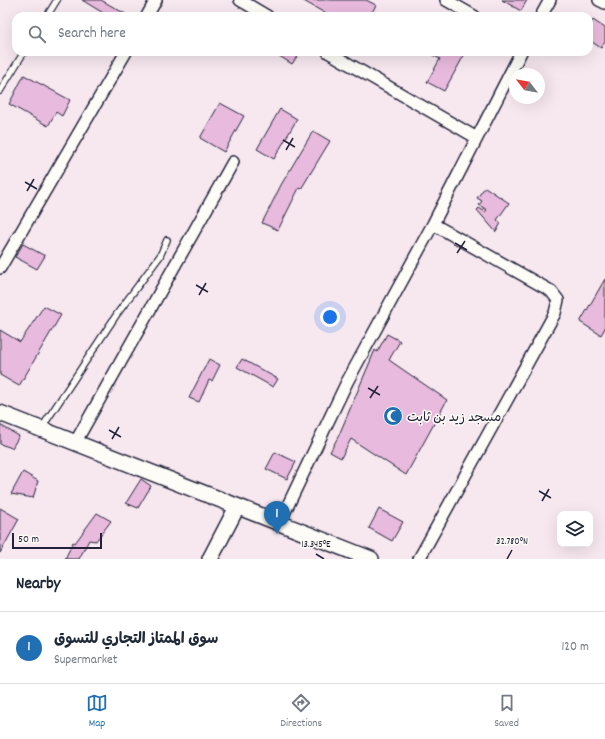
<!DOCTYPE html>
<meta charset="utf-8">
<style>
:root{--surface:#fff;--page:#f2f2f3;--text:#1f2937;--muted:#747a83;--line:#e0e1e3;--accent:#1f6fb2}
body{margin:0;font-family:Dekko,"Playpen Sans Arabic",sans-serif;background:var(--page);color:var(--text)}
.controls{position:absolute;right:12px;bottom:12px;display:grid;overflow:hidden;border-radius:8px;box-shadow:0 4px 16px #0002}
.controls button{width:36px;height:36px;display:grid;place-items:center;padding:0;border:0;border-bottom:1px solid var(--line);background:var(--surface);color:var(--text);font:20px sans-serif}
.compass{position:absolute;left:509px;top:68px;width:36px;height:36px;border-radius:50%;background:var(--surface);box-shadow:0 4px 16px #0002;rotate:301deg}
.scale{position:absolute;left:12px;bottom:10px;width:90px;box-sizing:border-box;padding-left:4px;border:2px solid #22223b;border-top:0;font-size:11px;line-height:14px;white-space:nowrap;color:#22223b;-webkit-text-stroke:3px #fdfcf7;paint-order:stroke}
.you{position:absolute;left:330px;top:317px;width:14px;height:14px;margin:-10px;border:3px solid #fff;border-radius:50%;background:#1a73e8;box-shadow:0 0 0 6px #1a73e833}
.badge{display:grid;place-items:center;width:26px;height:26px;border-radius:50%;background:var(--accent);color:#fff;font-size:13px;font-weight:700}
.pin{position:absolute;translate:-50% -33px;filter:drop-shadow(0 1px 2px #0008)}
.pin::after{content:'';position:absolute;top:21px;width:14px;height:12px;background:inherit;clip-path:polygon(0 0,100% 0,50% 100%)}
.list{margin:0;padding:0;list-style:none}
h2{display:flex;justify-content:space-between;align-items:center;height:52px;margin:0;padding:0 16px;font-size:17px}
h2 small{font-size:13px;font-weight:400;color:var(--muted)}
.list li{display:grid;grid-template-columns:26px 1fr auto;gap:12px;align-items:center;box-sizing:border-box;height:72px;padding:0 16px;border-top:1px solid var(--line)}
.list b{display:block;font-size:15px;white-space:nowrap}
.list p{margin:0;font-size:13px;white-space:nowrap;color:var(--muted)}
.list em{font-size:13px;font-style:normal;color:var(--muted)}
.icon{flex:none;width:22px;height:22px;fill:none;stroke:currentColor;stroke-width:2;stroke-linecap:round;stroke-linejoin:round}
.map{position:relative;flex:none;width:605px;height:559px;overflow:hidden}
.search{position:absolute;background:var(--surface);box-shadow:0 4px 16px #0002;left:12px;right:12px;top:12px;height:44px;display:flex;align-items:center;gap:10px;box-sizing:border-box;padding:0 14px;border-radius:12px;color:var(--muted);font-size:15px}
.sheet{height:124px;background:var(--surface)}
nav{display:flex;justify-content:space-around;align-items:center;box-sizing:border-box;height:56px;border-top:1px solid var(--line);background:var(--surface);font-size:11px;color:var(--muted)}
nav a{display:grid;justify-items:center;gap:2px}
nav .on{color:var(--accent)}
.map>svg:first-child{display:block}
</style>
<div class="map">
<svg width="605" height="559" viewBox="0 0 605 559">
<rect width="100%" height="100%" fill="#f7e8ef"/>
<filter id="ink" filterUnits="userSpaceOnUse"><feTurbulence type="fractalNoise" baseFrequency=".025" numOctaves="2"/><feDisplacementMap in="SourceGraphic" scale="8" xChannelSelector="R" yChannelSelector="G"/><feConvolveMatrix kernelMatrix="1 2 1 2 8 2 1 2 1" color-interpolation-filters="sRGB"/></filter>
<g filter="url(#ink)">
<path fill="#e8badd" stroke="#22223b" d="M82 0H101L129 16H108Z
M302 0H366L376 5 370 16H330Z
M502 0H527L521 11Z
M593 20 605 28V42L601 48 589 40V26Z
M273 52H300L292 64Z
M427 52H466L444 91 427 82 440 59Z
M24 75 70 100 62 116 56 112 48 126 9 104Z
M220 103 244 116 224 152 200 138Z
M280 109 297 119 274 159 257 149Z
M313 131 330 141 301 189 299 188 278 230 262 223 281 185Z
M485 187 509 203 497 220 501 223 496 232 477 210 479 208 485 212 487 210 479 205 482 201 477 198Z
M23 244 45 256 37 269 15 257Z
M605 279V328L601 335 580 322Z
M44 306 61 315 19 386 0 375V330L20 342Z
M387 334 400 341 389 360 447 400 406 475 351 439 341 458 330 452 339 435 375 350 377 352Z
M209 359 220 365 212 381 209 380 199 402 189 398Z
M242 359 278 379 273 387 237 367Z
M0 425 19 436 12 448 0 444Z
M275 452 296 462 287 479 266 469Z
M23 472 38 481 33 498 11 494Z
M141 479 151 486 138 508 126 503Z
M0 508 19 519 0 553Z
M379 509 403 522 392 541 369 528Z
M97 513 111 521 96 541 89 540 79 559H65L73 542 75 543Z"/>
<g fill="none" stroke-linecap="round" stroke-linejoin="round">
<g stroke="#22223b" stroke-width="8">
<path id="lane" d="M47 16 57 0
M0 91 24 52
M41 429 117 314 160 256 167 240"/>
</g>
<g stroke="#22223b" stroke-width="14">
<path id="street" d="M240 0 267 16
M446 0 474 16
M599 0 605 3
M147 16 156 0
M541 16 550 0
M328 52 477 138
M0 268 126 52
M75 443 233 162
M279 524 347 382 433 224 521 52
M419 559 555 313 558 300 551 291 433 224"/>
</g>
<g stroke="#22223b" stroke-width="18">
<path id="secondary" d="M0 413 371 559
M210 559 237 507"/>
</g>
<use href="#lane" stroke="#fdfcf7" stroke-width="5.5"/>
<use href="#street" stroke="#fdfcf7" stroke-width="11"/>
<use href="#secondary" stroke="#fdfcf7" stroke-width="15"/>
</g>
</g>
<path fill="none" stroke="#22223b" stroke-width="1.5" d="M283 140 295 147M286 150 293 138M25 182 37 189M27 191 34 179M455 243 467 250M457 253 465 241M196 285 208 292M199 295 206 283M368 388 380 395M370 398 378 386M109 430 121 437M112 439 119 427M539 491 551 498M542 501 549 489M316 554 324 559M507 559 512 550"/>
<defs>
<g id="mosque-disc" transform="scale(1)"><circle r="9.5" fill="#1f6fb2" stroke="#fdfcf7"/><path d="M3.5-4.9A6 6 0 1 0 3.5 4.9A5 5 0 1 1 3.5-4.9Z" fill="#fff"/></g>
</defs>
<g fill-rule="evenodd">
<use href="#mosque-disc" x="393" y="416"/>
</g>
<g text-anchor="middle" stroke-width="3" stroke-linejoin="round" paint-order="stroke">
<g font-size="13" fill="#22223b" stroke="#fdfcf7" text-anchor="start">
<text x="407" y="421">مسجد زيد بن ثابت</text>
</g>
</g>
<g font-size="10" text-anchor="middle" fill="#22223b" stroke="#fdfcf7" stroke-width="3" stroke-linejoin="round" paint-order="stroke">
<text x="512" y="544">32.780°N</text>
<text x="316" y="547">13.345°E</text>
</g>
</svg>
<div class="controls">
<button><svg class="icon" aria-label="layers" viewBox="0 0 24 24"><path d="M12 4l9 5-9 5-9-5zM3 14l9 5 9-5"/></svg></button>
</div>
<svg class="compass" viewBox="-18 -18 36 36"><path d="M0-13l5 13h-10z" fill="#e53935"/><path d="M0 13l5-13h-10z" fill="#747a83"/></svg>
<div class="scale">50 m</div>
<div class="you"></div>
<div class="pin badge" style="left:277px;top:534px">1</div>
<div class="search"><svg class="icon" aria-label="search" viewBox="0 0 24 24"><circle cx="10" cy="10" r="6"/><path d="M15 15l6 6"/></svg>Search here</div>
</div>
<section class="sheet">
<h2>Nearby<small></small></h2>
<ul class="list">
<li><span class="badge">1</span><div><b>سوق الممتاز التجاري للتسوق</b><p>Supermarket</p></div><em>120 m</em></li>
</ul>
</section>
<nav>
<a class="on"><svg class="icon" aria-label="map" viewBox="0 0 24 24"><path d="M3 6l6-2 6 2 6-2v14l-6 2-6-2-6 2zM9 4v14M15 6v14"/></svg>Map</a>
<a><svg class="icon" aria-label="directions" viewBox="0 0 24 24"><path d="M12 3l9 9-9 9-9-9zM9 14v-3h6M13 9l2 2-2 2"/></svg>Directions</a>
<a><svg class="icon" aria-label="saved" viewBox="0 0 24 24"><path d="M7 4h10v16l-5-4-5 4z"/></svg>Saved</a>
</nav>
